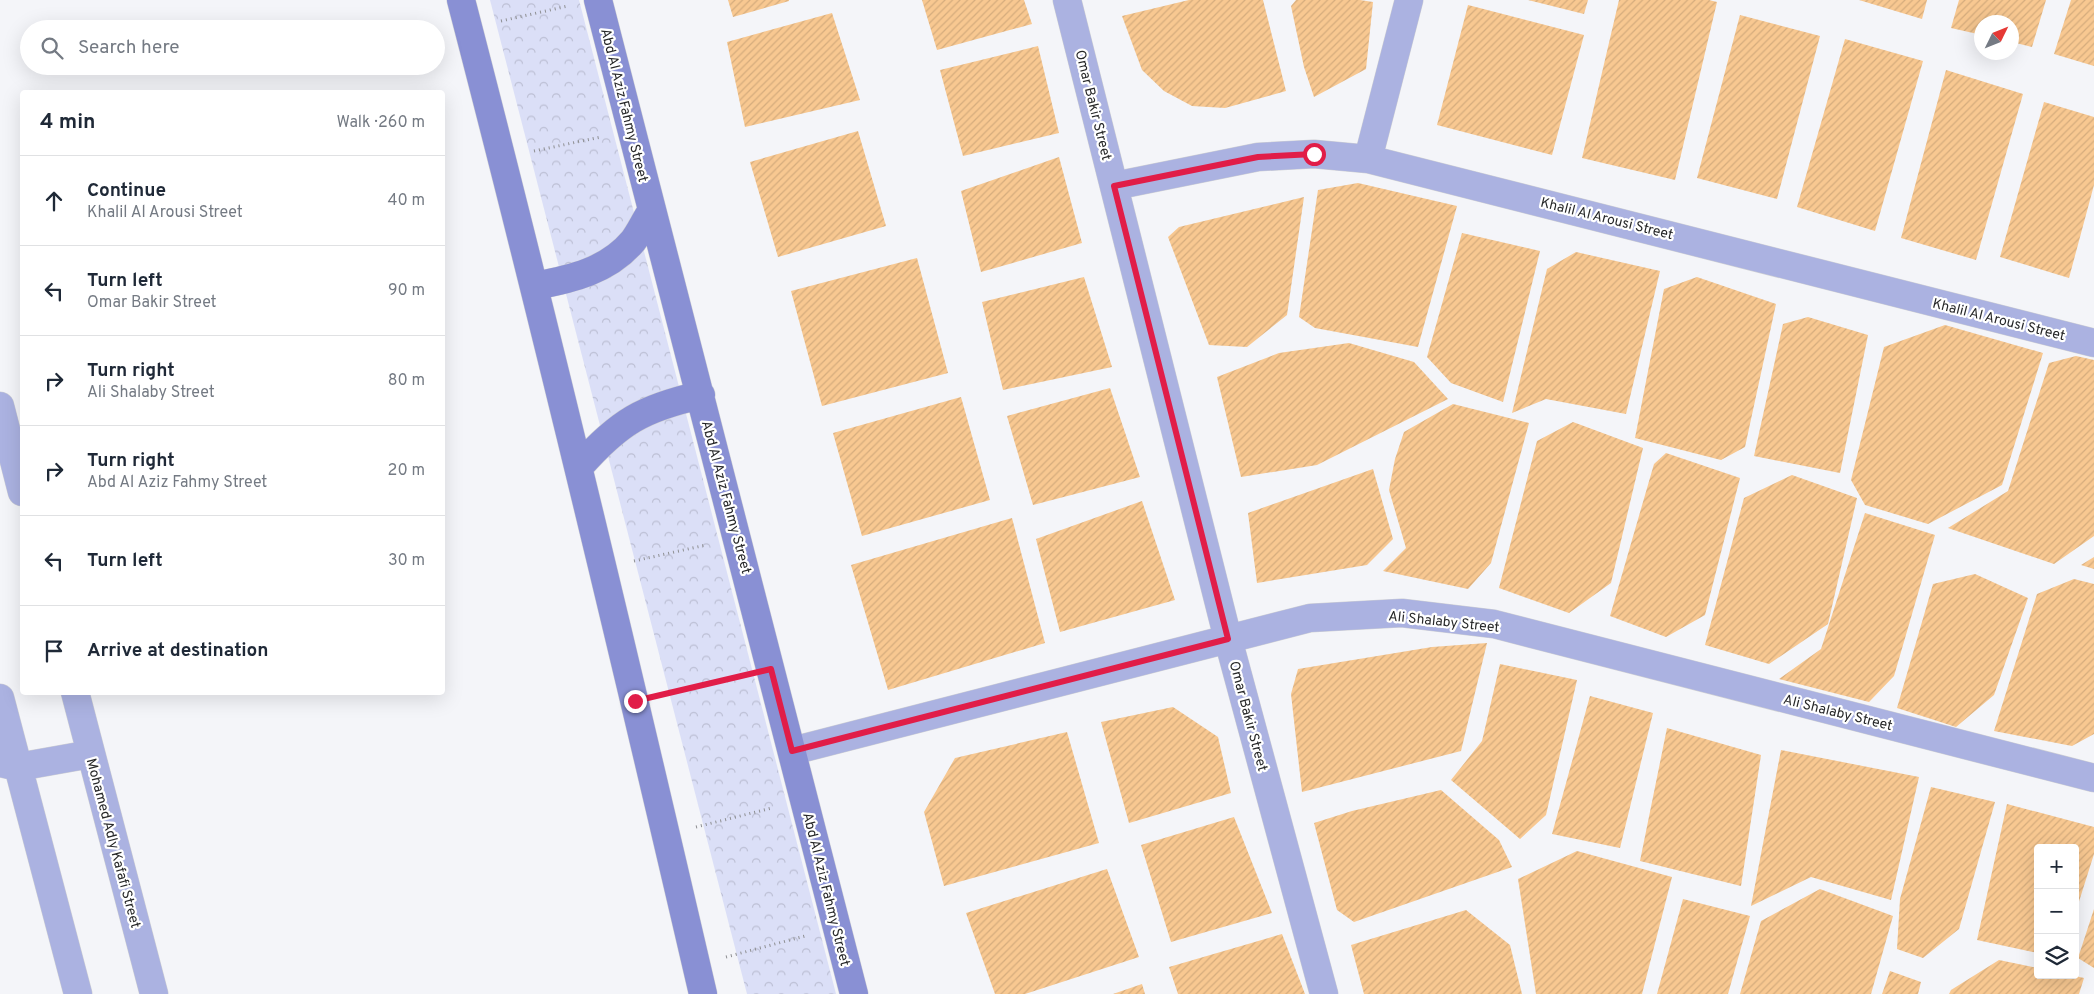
<!DOCTYPE html>
<meta charset="utf-8">
<style>
:root{--surface:#fff;--page:#f2f2f3;--text:#1f2937;--muted:#747a83;--line:#e0e1e3}
body{margin:0;font-family:Overpass,sans-serif;background:var(--page);color:var(--text)}
.controls{position:absolute;right:15px;bottom:15px;display:grid;overflow:hidden;border-radius:5px;box-shadow:0 5px 20px #0002}
.controls button{width:45px;height:45px;display:grid;place-items:center;padding:0;border:0;border-bottom:1px solid var(--line);background:var(--surface);color:var(--text);font:25px sans-serif}
.compass{position:absolute;left:1974px;top:15px;width:45px;height:45px;border-radius:50%;background:var(--surface);box-shadow:0 5px 20px #0002;rotate:47deg}
.stop{position:absolute;width:15px;height:15px;margin:-11px;border:4px solid #e11d48;border-radius:50%;background:#fff}
.stop.end{background:#e11d48;border-color:#fff;box-shadow:0 1px 5px #0008}
.list{margin:0;padding:0;list-style:none}
h2{display:flex;justify-content:space-between;align-items:center;height:65px;margin:0;padding:0 20px;font-size:21px}
h2 small{font-size:16px;font-weight:400;color:var(--muted)}
.list li{display:grid;grid-template-columns:32px 1fr auto;gap:15px;align-items:center;box-sizing:border-box;height:90px;padding:0 20px;border-top:1px solid var(--line)}
.list b{display:block;font-size:19px;white-space:nowrap}
.list p{margin:0;font-size:16px;white-space:nowrap;color:var(--muted)}
.list em{font-size:16px;font-style:normal;color:var(--muted)}
.icon{flex:none;width:28px;height:28px;fill:none;stroke:currentColor;stroke-width:2;stroke-linecap:round;stroke-linejoin:round}
.map{position:relative;flex:none;width:2094px;height:994px;overflow:hidden}
.search{position:absolute;background:var(--surface);box-shadow:0 5px 20px #0002;left:20px;top:20px;width:425px;height:55px;display:flex;align-items:center;gap:12px;box-sizing:border-box;padding:0 18px;border-radius:28px;color:var(--muted);font-size:19px}
.panel{position:absolute;background:var(--surface);box-shadow:0 5px 20px #0002;left:20px;top:90px;width:425px;height:605px;border-radius:5px}
.map>svg:first-child{display:block}
</style>
<div class="map">
<svg width="2094" height="994" viewBox="0 0 2094 994">
<defs>
<pattern id="park-crowns" width="20" height="18" patternUnits="userSpaceOnUse" patternTransform="scale(1.25)"><rect width="20" height="18" fill="#dbdff7"/><path d="M2 6a3 3 0 1 1 6 0M12 15a3 3 0 1 1 6 0" fill="none" stroke="#bcbfd4"/></pattern>
<pattern id="building-hatch" width="6" height="6" patternUnits="userSpaceOnUse" patternTransform="scale(1.25)"><rect width="6" height="6" fill="#f8c891"/><path d="M-1 1l2-2M0 6l6-6M5 7l2-2" fill="none" stroke="#d5ac7d"/></pattern>
</defs>
<rect width="100%" height="100%" fill="#f4f5f9"/>
<path fill="url(#park-crowns)" d="M490 0H579L836 994H747Z"/>
<path fill="url(#building-hatch)" d="M728 0H789V1L733 17Z
M922 0H1024L1032 24 937 50Z
M1189 0H1263L1286 91 1225 108 1192 106 1164 91 1142 70 1122 16Z
M1296 0H1360L1373 2 1366 69 1314 97 1304 67 1291 6Z
M1528 0H1588L1584 14Z
M1619 0H1709L1717 2 1675 180 1582 158Z
M1859 0H1927L1922 19Z
M1959 0H2046L2032 47 2012 42V22H1982V35L1951 28Z
M2071 0H2094V66L2054 54Z
M1468 5 1584 35 1552 155 1437 125Z
M832 13 860 100 745 127 727 42Z
M1740 15 1820 36 1777 199 1697 178Z
M1845 39 1923 61 1875 231 1797 207Z
M1038 46 1059 133 963 156 940 70Z
M1946 70 2023 94 1976 260 1901 238Z
M2044 102 2094 117V185L2069 278 2000 257Z
M858 131 886 226 778 257 750 162Z
M1059 157 1082 243 981 272 961 191Z
M1358 183 1457 206 1418 347 1315 328 1299 317 1318 190Z
M1304 197 1287 315 1247 347 1209 345 1168 237 1179 227Z
M1462 233 1540 251 1503 402 1451 383 1427 357Z
M1576 252 1660 271 1626 414 1546 399 1512 413 1547 269Z
M917 258 948 373 822 406 791 291Z
M1084 277 1112 367 1003 390 982 302Z
M1697 277 1776 304 1745 447 1721 460 1635 438 1664 289Z
M1808 317 1868 335 1840 473 1754 456 1783 324Z
M1945 325 2043 353 2002 485 1928 524 1865 505 1851 480 1884 347Z
M1349 343 1414 362 1448 399 1317 465 1241 477 1217 377 1279 353Z
M2076 356 2094 360V536L2054 564 1948 528 2008 491 2049 363Z
M1110 388 1140 477 1033 505 1007 416Z
M961 397 990 500 862 536 833 433Z
M1453 404 1529 423 1491 563 1468 589 1383 571 1406 548 1389 490 1395 459 1404 432Z
M1573 422 1643 448 1611 583 1569 613 1499 588 1537 441Z
M1666 453 1740 478 1705 615 1666 637 1610 616 1654 464Z
M1373 469 1393 539 1367 565 1257 583 1248 513Z
M1792 475 1857 498 1828 624 1769 664 1705 645 1744 498Z
M1142 501 1175 600 1060 632 1036 539Z
M1865 513 1935 535 1894 676 1869 702 1779 679 1821 649Z
M1012 518 1045 643 888 690 851 565Z
M2094 557V569L2081 565Z
M1975 574 2028 598 1994 695 1956 727 1897 708 1933 584Z
M2074 579 2094 584V734L2072 746 1994 731 2037 594Z
M1487 643 1461 751 1302 792 1291 694 1298 669 1432 647Z
M1500 664 1577 680 1546 815 1520 839 1451 780 1482 741Z
M1590 696 1653 713 1620 848 1552 834Z
M1173 707 1218 737 1231 793 1129 823 1101 722Z
M1667 728 1761 755 1741 886 1640 861Z
M1067 732 1099 843 944 886 924 812 955 758Z
M1781 750 1919 777 1891 900 1811 877 1751 906Z
M1931 787 1995 802 1959 929 1923 958 1897 949 1900 899Z
M1441 790 1499 840 1512 867 1354 922 1337 910 1314 823 1352 811Z
M2007 804 2094 827V854L2076 911 2075 848H2038V953L1977 940Z
M1234 817 1272 913 1171 942 1141 845Z
M1577 851 1672 877 1642 994H1536L1518 879Z
M1107 869 1139 957 1025 994H995L966 913Z
M1820 889 1893 916 1871 994H1740L1761 921Z
M1683 899 1750 916 1728 994H1657Z
M2094 909V968L2078 958Z
M1466 910 1510 945 1522 994H1364L1351 945Z
M1282 934 1305 994H1178L1169 967Z
M1999 960 2038 968V975H2071L2084 978 2079 994H1949L1951 990Z
M1890 971 1921 982 1918 994H1882Z
M1142 984 1145 994H1113Z"/>
<g fill="none" stroke-linecap="round" stroke-linejoin="round">
<g stroke="#cfd0d4" stroke-width="29">
<path id="minor" d="M1067 0 1228 639 1324 994
M1368 159 1409 0
M1114 186 1258 157 1314 154 1368 159 2094 343
M0 406 22 492
M75 692 154 994
M0 698 78 994
M792 751 1310 618 1402 613 1494 624 2094 778
M1 763 18 767 91 754"/>
</g>
<g stroke="#cfd0d4" stroke-width="29">
<path id="secondary" d="M461 0C547 330 626 662 703 994
M598 0 854 994
M535 286C571 279 608 271 633 241 640 232 645 220 652 210
M580 466C619 422 643 408 701 395"/>
</g>
<path stroke="#8e8f92" stroke-width="3" stroke-dasharray="1 4" stroke-linecap="butt" d="M501 21 568 6
M534 151 601 137
M634 561 706 545
M665 694 739 677
M696 827 772 808
M726 957 805 936"/>
<use href="#minor" stroke="#abb2e1" stroke-width="28"/>
<use href="#secondary" stroke="#8990d4" stroke-width="28"/>
</g>
<g fill="none" stroke-linecap="round" stroke-linejoin="round">
<path stroke="#e11d48" stroke-width="6" d="M635 701 771 669 792 751 1228 639 1114 186 1258 157 1314 154"/>
</g>
<g text-anchor="middle" stroke-width="4.5" stroke-linejoin="round" paint-order="stroke">
<g font-size="14" fill="#272829" stroke="#fff">
<text transform="translate(625 105) rotate(76)" y="5">Abd Al Aziz Fahmy Street</text>
<text transform="translate(1094 105) rotate(76)" y="5">Omar Bakir Street</text>
<text transform="translate(1607 218) rotate(14)" y="5">Khalil Al Arousi Street</text>
<text transform="translate(1999 319) rotate(14)" y="5">Khalil Al Arousi Street</text>
<text transform="translate(727 497) rotate(75)" y="5">Abd Al Aziz Fahmy Street</text>
<text transform="translate(1444 621) rotate(6)" y="5">Ali Shalaby Street</text>
<text transform="translate(1838 712) rotate(14)" y="5">Ali Shalaby Street</text>
<text transform="translate(1249 716) rotate(75)" y="5">Omar Bakir Street</text>
<text transform="translate(114 843) rotate(75)" y="5">Mohamed Adly Kafafi Street</text>
<text transform="translate(827 889) rotate(76)" y="5">Abd Al Aziz Fahmy Street</text>
</g>
</g>
</svg>
<div class="controls">
<button>+</button>
<button>−</button>
<button><svg class="icon" aria-label="layers" viewBox="0 0 24 24"><path d="M12 4l9 5-9 5-9-5zM3 14l9 5 9-5"/></svg></button>
</div>
<svg class="compass" viewBox="-18 -18 36 36"><path d="M0-13l5 13h-10z" fill="#e53935"/><path d="M0 13l5-13h-10z" fill="#747a83"/></svg>
<div class="stop" style="left:1314px;top:154px"></div>
<div class="stop end" style="left:635px;top:701px"></div>
<div class="search"><svg class="icon" aria-label="search" viewBox="0 0 24 24"><circle cx="10" cy="10" r="6"/><path d="M15 15l6 6"/></svg>Search here</div>
<section class="panel">
<h2>4 min<small>Walk · 260 m</small></h2>
<ul class="list">
<li><svg class="icon" aria-label="ahead" viewBox="0 0 24 24"><path d="M12 20V5M6 11l6-6 6 6"/></svg><div><b>Continue</b><p>Khalil Al Arousi Street</p></div><em>40 m</em></li>
<li><svg class="icon" aria-label="left" viewBox="0 0 24 24"><path d="M17 20v-9H6M10 6l-5 5 5 5"/></svg><div><b>Turn left</b><p>Omar Bakir Street</p></div><em>90 m</em></li>
<li><svg class="icon" aria-label="right" viewBox="0 0 24 24"><path d="M7 20v-9h11M14 6l5 5-5 5"/></svg><div><b>Turn right</b><p>Ali Shalaby Street</p></div><em>80 m</em></li>
<li><svg class="icon" aria-label="right" viewBox="0 0 24 24"><path d="M7 20v-9h11M14 6l5 5-5 5"/></svg><div><b>Turn right</b><p>Abd Al Aziz Fahmy Street</p></div><em>20 m</em></li>
<li><svg class="icon" aria-label="left" viewBox="0 0 24 24"><path d="M17 20v-9H6M10 6l-5 5 5 5"/></svg><div><b>Turn left</b></div><em>30 m</em></li>
<li><svg class="icon" aria-label="arrive" viewBox="0 0 24 24"><path d="M6 21V4h12l-3 4 3 4H6"/></svg><div><b>Arrive at destination</b></div></li>
</ul>
</section>
</div>
